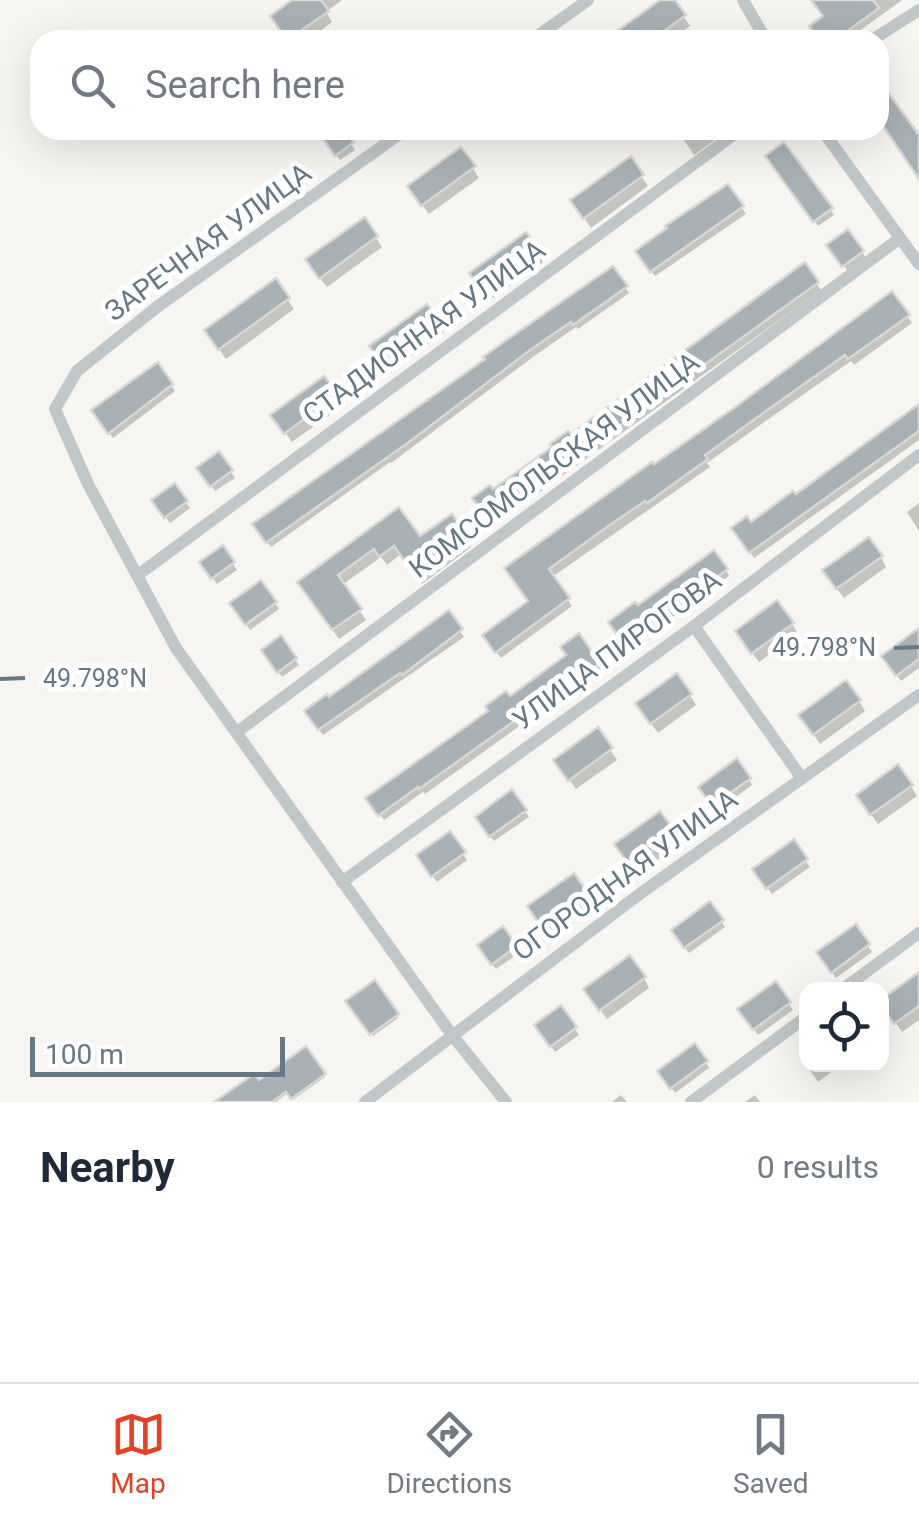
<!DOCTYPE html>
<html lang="en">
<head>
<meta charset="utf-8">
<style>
  body { margin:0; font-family:Roboto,sans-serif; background:#f6f6f7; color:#1f2937 }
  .controls { position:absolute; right:30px; bottom:30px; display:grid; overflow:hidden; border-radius:20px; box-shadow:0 10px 40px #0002 }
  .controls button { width:90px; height:90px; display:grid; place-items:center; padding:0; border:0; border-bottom:2px solid #e0e1e3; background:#fff; color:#1f2937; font:50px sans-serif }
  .scale { position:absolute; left:30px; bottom:25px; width:255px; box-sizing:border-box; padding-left:10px; border:5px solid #657883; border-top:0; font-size:28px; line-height:35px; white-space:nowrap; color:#657883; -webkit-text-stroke:8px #fff; paint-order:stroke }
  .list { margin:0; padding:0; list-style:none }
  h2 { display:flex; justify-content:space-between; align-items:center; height:130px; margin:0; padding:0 40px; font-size:42px }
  h2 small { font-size:32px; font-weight:400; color:#747a83 }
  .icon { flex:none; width:55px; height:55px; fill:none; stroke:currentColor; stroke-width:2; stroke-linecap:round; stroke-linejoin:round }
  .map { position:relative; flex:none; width:919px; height:1102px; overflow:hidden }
  .search { position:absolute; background:#fff; box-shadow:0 10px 40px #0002; left:30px; right:30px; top:30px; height:110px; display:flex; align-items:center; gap:25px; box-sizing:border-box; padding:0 35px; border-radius:30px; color:#747a83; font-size:38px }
  .sheet { height:280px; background:#fff }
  nav { display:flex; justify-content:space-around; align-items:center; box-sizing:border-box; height:140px; border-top:2px solid #e0e1e3; background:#fff; font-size:28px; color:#747a83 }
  nav a { display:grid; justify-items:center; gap:5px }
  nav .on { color:#e34125 }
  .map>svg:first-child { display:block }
  .shadow { fill:#0003 }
  .building { fill:#a8b1b5; stroke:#d7d7d5; stroke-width:2.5 }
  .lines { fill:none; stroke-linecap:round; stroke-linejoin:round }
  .street { stroke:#c1c6c8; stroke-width:12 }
  .ticks { fill:none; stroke:#657883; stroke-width:4 }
  .labels { text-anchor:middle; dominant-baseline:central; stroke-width:10; stroke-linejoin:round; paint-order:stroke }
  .street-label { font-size:28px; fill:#657883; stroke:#fff }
  .ticks-label { font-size:25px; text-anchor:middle; fill:#657883; stroke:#fff; stroke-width:10; stroke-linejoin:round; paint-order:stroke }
</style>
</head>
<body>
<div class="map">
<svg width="919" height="1102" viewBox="0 0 919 1102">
  <rect width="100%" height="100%" fill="#f6f5f2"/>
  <g class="shadow">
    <path d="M296,0H342L326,12L332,22L308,40H288L279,27Z"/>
    <path d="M665,0H672L690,26L671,40H614Z"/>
    <path d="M813,0H902L847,40H821L825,17Z"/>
    <path d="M318,130H342L355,150L340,160Z"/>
    <path d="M677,130H729L694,155Z"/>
    <path d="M461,150L479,178L429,214L416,197Z"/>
    <path d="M630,160L648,186L591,228L579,211Z"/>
    <path d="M772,163L830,209L834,215L818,226Z"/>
    <path d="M727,187L746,214L655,276L642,258Z"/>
    <path d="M364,220L382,247L327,287L314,270Z"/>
    <path d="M833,251L862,252L866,258L848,271Z"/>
    <path d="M538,252L543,262L490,300L478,284Z"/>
    <path d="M804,266L821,290L494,525L479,505L492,493Z"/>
    <path d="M275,282L294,309L226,359L213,341Z"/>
    <path d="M625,287L629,293L578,329L576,327L533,357L391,463L390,462L271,547L259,531L435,398Z"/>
    <path d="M892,294L912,323L854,365L851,361L770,418L707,463L710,467L552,577L572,606L501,658L489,642L531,602L511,575L653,467Z"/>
    <path d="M427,307L444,333L389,372L378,356Z"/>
    <path d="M324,379L342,406L292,442L280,425Z"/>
    <path d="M171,385L175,391L113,438L98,416Z"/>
    <path d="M919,415V440L754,558L738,535Z"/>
    <path d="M219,454L235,478L215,491L203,474Z"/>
    <path d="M175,486L190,508L170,523L158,507Z"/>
    <path d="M919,503V531L907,512Z"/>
    <path d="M398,510L420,540L466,537L471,547L422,584L401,554L387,565L381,557L342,585L366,620L339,639L306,592Z"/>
    <path d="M222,548L237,570L217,584L206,569Z"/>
    <path d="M881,557L886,567L844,598L831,581Z"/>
    <path d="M726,570L729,576L629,649L615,629L637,609Z"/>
    <path d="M275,603L279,609L250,630L236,610Z"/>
    <path d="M792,624L798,634L759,662L744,642Z"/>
    <path d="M460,631L464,637L323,735L311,718L328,701Z"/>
    <path d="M919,632V668L901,681L888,663Z"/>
    <path d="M578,637L602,670L587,681L585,679L425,794L423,792L384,820L372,804L568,656Z"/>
    <path d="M280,639L299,665L282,677L267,657Z"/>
    <path d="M690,695L696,705L658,733L644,714Z"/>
    <path d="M859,701L865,711L820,744L807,725Z"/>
    <path d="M598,731L617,760L576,789L562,770Z"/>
    <path d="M749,779L752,785L717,811L704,794Z"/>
    <path d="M911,786L917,796L878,824L865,806Z"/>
    <path d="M525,811L529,817L494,841L481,824Z"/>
    <path d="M673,834L679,844L638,874L623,854Z"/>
    <path d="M793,843L810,867L772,894L759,876Z"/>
    <path d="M463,854L467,860L437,882L423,862Z"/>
    <path d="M587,895L592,905L550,936L536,917Z"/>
    <path d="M721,921L725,927L689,953L677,937Z"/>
    <path d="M855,927L872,952L836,978L823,959Z"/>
    <path d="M515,947L519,953L496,969L483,952Z"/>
    <path d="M919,975V1020L902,1032L882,1003Z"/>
    <path d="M644,978L649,988L607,1019L592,999Z"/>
    <path d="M374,983L398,1018L373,1036L349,1001Z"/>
    <path d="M776,985L793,1010L758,1035L744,1016Z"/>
    <path d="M561,1009L579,1035L555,1052L541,1032Z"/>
    <path d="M306,1050L325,1077L294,1099L289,1092L276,1102H219L258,1084Z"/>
    <path d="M806,1055V1064H842L818,1082L802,1059Z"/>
    <path d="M706,1062L709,1068L675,1093L664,1077Z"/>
    <path d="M621,1095L627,1102H612Z"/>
    <path d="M755,1095L760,1102H745Z"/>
  </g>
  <g class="building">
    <path d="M292,0H321L329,11L287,40L270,16Z"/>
    <path d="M660,0H675L686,15L652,40H605Z"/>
    <path d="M811,0H873L879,8L835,40H819L809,26L823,16Z"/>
    <path d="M879,80L919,135V179L879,120Z"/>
    <path d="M317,130H345L354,142L335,156Z"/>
    <path d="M784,142L833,208L813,222L765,156Z"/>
    <path d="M461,147L476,166L421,206L407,186Z"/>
    <path d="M631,156L644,175L583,219L570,200Z"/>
    <path d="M728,184L744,206L650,272L635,251L667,228L665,226Z"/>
    <path d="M365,217L378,236L319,279L305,259Z"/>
    <path d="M848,229L864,251L842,267L826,245Z"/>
    <path d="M526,232L540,250L483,292L469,273Z"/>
    <path d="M805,262L819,282L489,520L472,498L490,485L493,489L552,447L550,444L568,431L571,434Z"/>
    <path d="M613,266L628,286L573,325L571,322L530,350L409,442L266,543L252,524L433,396L485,359L483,357L505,341Z"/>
    <path d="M276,278L290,298L218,350L204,330Z"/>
    <path d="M892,291L910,315L848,359L845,355L766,411L705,455L708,459L647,503L645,501L604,529L549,569L570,598L495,653L482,635L528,601L504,568L652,462L654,464L734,408Z"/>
    <path d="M427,304L440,321L382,363L369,346Z"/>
    <path d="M158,362L173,384L108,434L91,410Z"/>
    <path d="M324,376L338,394L284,434L270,415Z"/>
    <path d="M919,404V431L749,553L731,528L747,516L751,522L793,491L796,494Z"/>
    <path d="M219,451L233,470L210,487L196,468Z"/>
    <path d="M175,483L188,501L164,518L151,500Z"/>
    <path d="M399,507L420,536L452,514L468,536L415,576L394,546L379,557L374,549L338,575L362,609L332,630L297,582Z"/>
    <path d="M869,537L883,556L836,589L822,570Z"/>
    <path d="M223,545L235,562L211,579L199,562Z"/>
    <path d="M714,550L728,569L624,644L608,622L635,602L638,605Z"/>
    <path d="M261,580L277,602L245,625L229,603Z"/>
    <path d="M777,600L794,623L751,654L735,631Z"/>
    <path d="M449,610L463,629L402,675L400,673L318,730L304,711L327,694L329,697Z"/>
    <path d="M919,628V659L896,676L881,656Z"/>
    <path d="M579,633L600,663L582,677L580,674L419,789L418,787L378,816L365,798L488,711L485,706L506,691L510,696L566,655L560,647Z"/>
    <path d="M281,635L297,658L277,673L261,650Z"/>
    <path d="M677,673L692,694L650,724L635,703Z"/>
    <path d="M846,680L861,700L813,735L798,715Z"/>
    <path d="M598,727L613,748L568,781L553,760Z"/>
    <path d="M737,758L751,778L712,806L698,787Z"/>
    <path d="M898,764L913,785L870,815L856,795Z"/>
    <path d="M512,789L527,810L489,837L475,817Z"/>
    <path d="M660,811L676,833L630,866L614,844Z"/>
    <path d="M450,831L466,852L431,877L416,855Z"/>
    <path d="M794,839L808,859L766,889L752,869Z"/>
    <path d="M574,873L589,894L542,928L527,906Z"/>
    <path d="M710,901L724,920L684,948L671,930Z"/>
    <path d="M856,924L870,944L831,973L816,952Z"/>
    <path d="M503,926L517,946L491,965L477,945Z"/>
    <path d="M630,955L646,977L599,1011L583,989Z"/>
    <path d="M919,972V1006L894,1024L882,1007V999Z"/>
    <path d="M375,980L399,1014L370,1035L345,1001Z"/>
    <path d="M776,981L791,1002L753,1030L737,1009Z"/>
    <path d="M561,1005L577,1027L550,1047L534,1025Z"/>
    <path d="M695,1043L708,1061L670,1089L657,1071Z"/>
    <path d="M306,1046L326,1074L291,1099L286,1092L272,1102H214L254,1074L259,1080Z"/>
  </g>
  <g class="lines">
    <g class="street">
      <path d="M743,0L766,40"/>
      <path d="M532,40L588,0"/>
      <path d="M872,40L919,10"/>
      <path d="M405,130L157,307L77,371L55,409L88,484L176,648L452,1035L506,1102"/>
      <path d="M822,130L919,264"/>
      <path d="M138,575L740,130"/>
      <path d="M694,626L801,777"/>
      <path d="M237,732L900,238"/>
      <path d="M342,882L694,626L919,455"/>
      <path d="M843,989L919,933"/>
      <path d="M365,1102L641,893L919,695"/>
      <path d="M691,1102L806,1017"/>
    </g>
  </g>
  <path class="ticks" d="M894,648L919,647M0,679L25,678"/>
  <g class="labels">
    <g class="street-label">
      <text transform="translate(208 242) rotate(-36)">ЗАРЕЧНАЯ УЛИЦА</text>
      <text transform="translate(424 332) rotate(-36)">СТАДИОННАЯ УЛИЦА</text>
      <text transform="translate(554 465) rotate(-37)">КОМСОМОЛЬСКАЯ УЛИЦА</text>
      <text transform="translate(617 650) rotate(-36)">УЛИЦА ПИРОГОВА</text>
      <text transform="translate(625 875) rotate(-36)">ОГОРОДНАЯ УЛИЦА</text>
    </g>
  </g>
  <g class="ticks-label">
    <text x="824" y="656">49.798°N</text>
    <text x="95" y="687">49.798°N</text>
  </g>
</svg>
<div class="controls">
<button><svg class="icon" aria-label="locate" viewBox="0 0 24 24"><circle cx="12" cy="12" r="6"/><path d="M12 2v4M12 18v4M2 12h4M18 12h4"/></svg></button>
</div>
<div class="scale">100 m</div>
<div class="search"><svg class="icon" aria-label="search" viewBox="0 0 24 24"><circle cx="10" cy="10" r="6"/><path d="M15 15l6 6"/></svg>Search here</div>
</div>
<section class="sheet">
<h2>Nearby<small>0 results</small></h2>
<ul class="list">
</ul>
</section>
<nav>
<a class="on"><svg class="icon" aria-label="map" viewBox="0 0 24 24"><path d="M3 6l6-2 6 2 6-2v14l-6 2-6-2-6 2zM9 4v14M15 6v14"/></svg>Map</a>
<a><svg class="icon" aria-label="directions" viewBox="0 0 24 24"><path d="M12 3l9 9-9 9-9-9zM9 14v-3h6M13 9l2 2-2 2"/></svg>Directions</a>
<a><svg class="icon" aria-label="saved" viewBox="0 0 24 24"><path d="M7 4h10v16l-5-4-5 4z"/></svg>Saved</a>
</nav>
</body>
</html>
